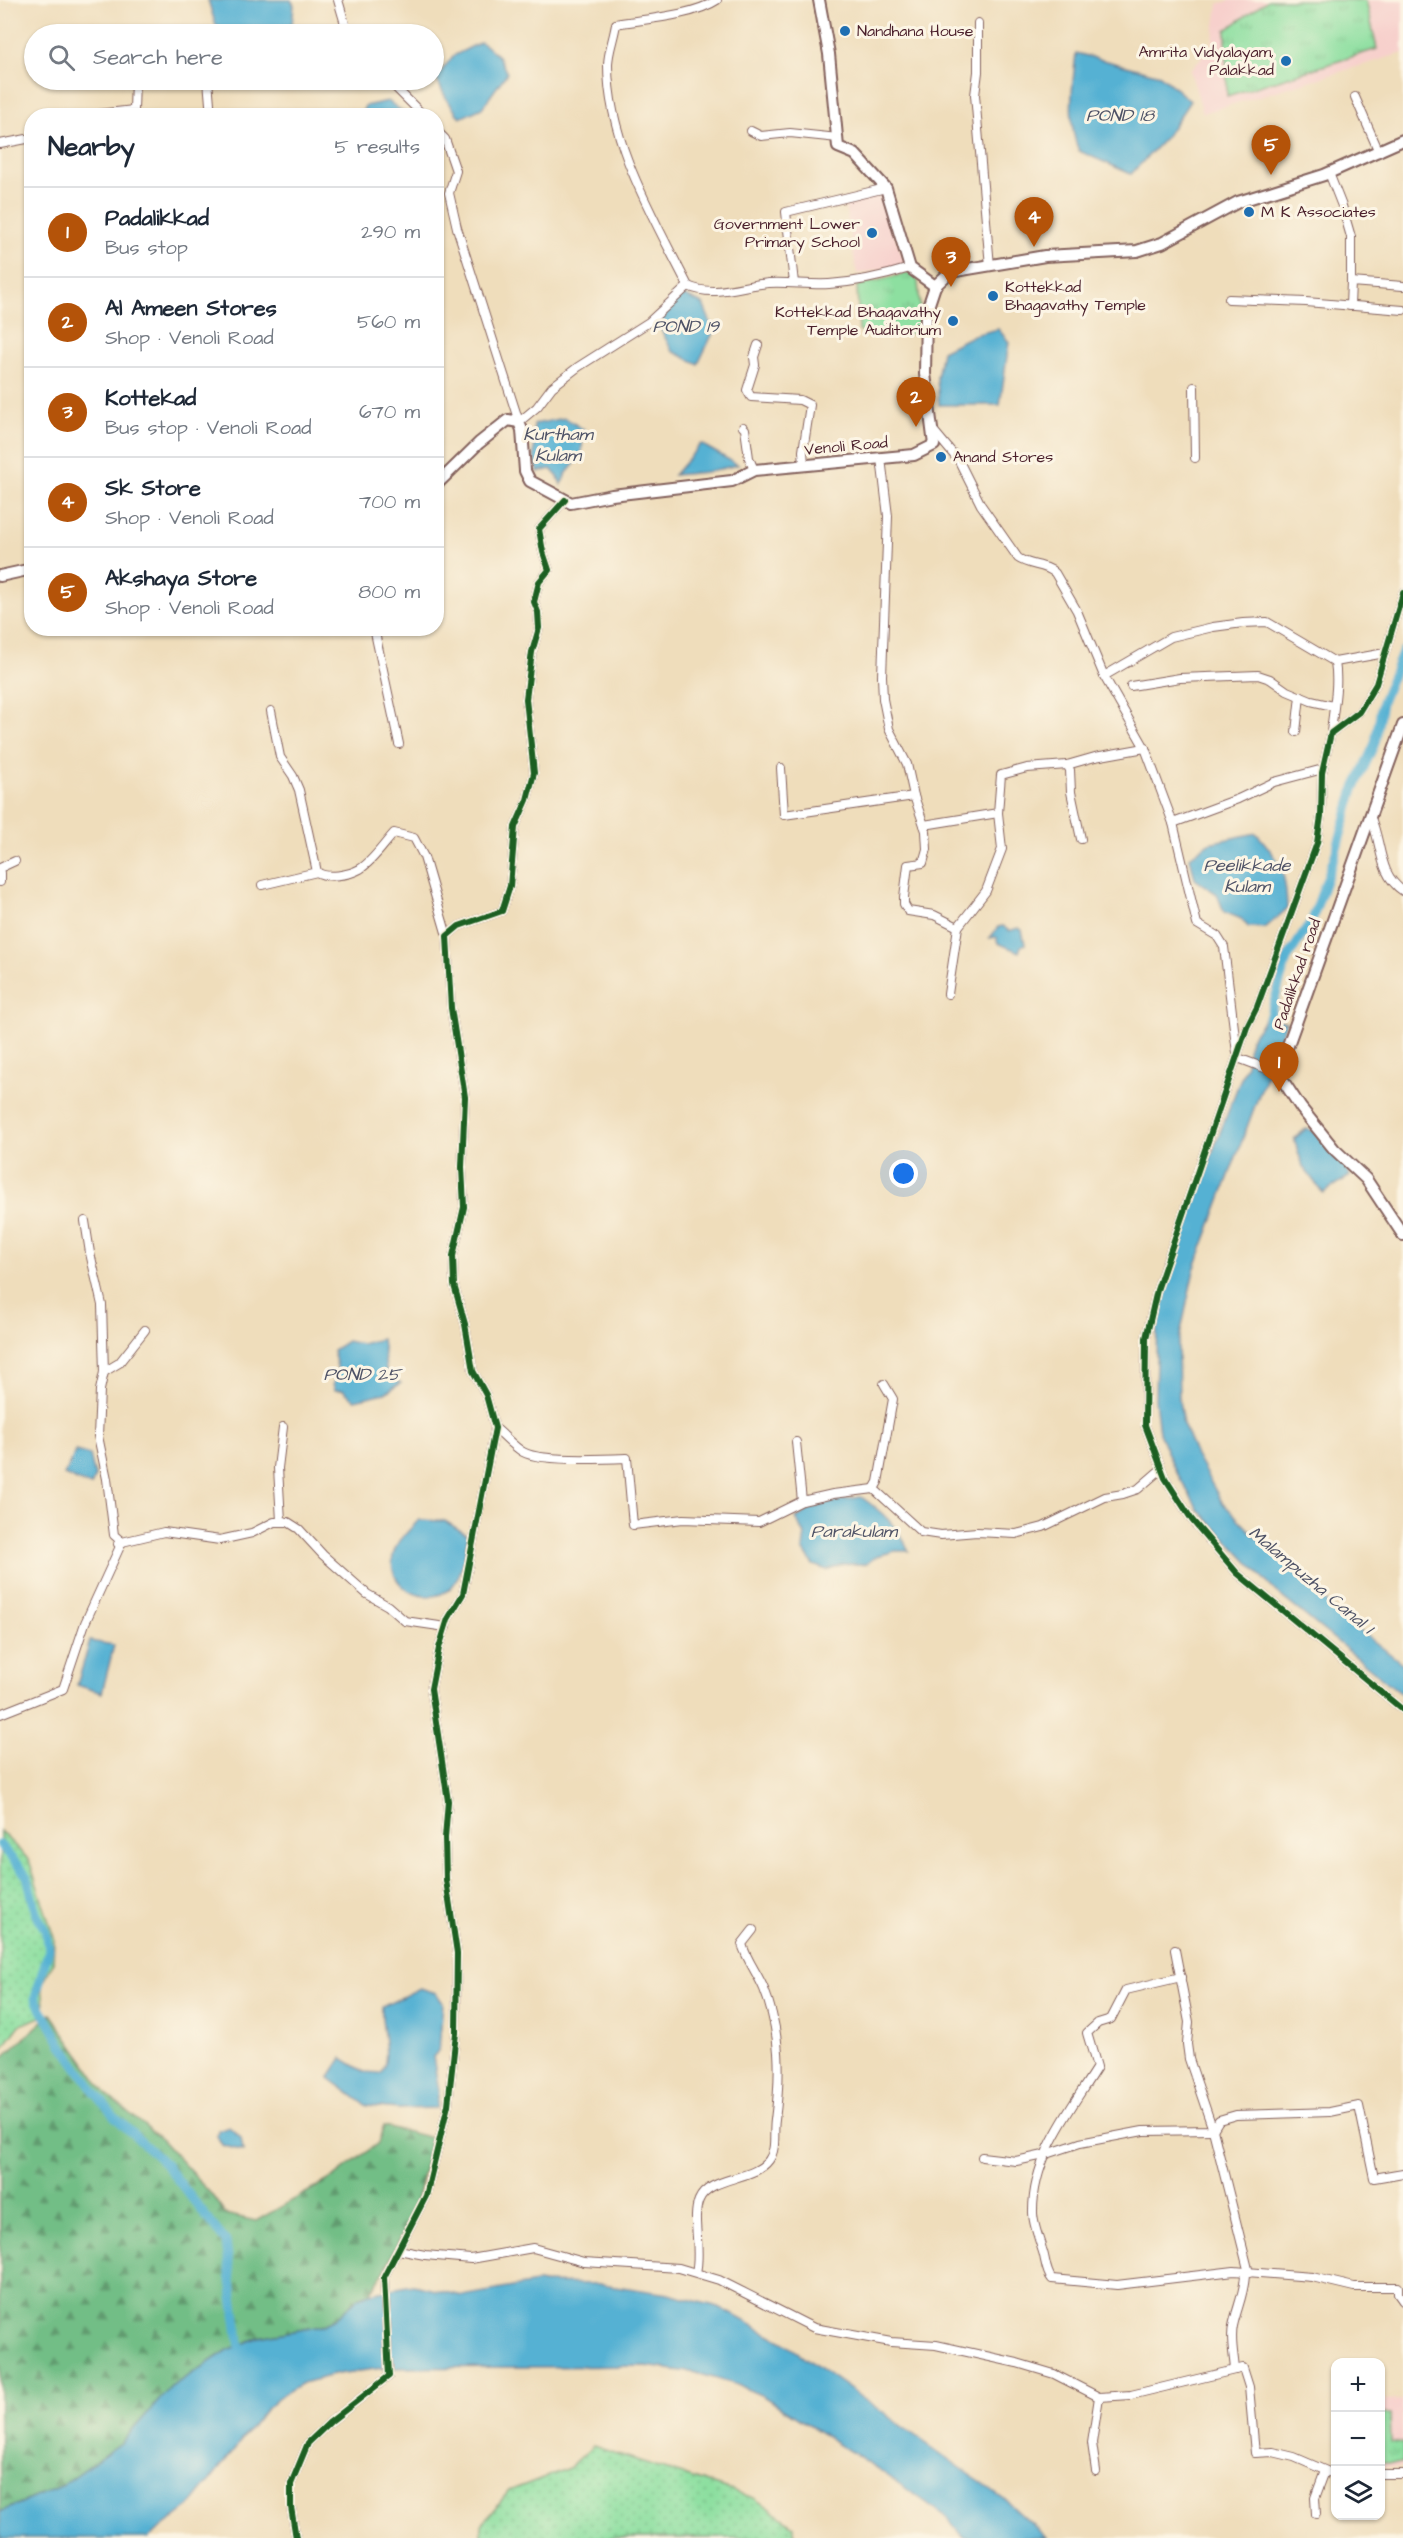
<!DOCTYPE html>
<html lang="en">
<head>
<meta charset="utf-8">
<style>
  body { margin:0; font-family:"Architects Daughter",sans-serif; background:#f6f6f7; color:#1f2937 }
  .controls { position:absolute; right:18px; bottom:18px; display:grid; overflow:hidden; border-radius:12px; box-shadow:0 2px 4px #0004 }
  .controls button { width:54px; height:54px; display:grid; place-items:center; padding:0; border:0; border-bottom:2px solid #e0e1e3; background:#fff; color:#1f2937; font:30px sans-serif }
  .you { position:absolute; left:904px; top:1174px; width:21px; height:21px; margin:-15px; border:4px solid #fff; border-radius:50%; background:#1a73e8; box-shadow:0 0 0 9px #1a73e833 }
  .badge { display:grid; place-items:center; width:39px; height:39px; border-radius:50%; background:#b45309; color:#fff; font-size:20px; font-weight:700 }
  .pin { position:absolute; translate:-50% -50px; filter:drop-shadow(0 2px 3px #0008) }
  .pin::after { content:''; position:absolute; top:32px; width:21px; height:18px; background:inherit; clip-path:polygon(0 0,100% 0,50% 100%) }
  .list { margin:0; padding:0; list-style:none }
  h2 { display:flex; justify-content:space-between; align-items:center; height:78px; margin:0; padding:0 24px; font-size:26px }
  h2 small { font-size:20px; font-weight:400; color:#747a83 }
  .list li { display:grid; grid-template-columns:39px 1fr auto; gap:18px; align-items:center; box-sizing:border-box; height:90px; padding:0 24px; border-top:2px solid #e0e1e3 }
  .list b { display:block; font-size:22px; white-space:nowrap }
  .list p { margin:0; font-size:20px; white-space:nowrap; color:#747a83 }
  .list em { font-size:20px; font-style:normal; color:#747a83 }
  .icon { flex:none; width:33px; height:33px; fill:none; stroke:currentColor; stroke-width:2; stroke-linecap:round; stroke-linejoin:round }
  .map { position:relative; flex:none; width:1403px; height:2538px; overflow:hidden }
  .search { position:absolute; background:#fff; box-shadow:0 2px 4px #0004; left:24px; top:24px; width:420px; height:66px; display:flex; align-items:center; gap:15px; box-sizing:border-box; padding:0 21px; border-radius:33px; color:#747a83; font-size:22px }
  .panel { position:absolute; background:#fff; box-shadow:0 2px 4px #0004; left:24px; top:108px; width:420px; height:528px; border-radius:24px }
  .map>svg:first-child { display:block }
  .built { fill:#f7d0cc }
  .grass { fill:url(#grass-dots); stroke:#6c7f66; stroke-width:1.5 }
  .forest { fill:url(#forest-firs); stroke:#5e6e58; stroke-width:1.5 }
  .park { fill:url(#park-tufts); stroke:#6c7f66; stroke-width:1.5 }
  .water { fill:#55b1d3; stroke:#50687f; stroke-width:1.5 }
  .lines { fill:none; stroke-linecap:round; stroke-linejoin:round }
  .canal { stroke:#55b1d3; stroke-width:9 }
  .street-casing { stroke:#84625d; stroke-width:10 }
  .secondary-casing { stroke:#84625d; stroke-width:14 }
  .street { stroke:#fff; stroke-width:8 }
  .secondary { stroke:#fff; stroke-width:10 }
  .cycleway-casing { stroke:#fcf5e5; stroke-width:10 }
  .cycleway { stroke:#1b5e20; stroke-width:6 }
  .poi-dot { fill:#1f6fb2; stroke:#fcf5e5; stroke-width:2 }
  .labels { text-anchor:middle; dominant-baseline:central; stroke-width:6; stroke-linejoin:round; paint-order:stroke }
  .poi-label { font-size:16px; fill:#4a1f2b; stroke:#fcf5e5; text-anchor:start }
  .street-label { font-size:16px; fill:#4a1f2b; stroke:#fcf5e5 }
  .water-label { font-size:18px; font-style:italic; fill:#4e5266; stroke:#fcf5e5 }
</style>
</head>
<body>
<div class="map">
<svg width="1403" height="2538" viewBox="0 0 1403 2538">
  <defs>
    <pattern id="grass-dots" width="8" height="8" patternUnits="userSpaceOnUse" patternTransform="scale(1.5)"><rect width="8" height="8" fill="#8ddfa0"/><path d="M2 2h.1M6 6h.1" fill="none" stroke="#7bbf8a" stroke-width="1.8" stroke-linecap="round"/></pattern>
    <pattern id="forest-firs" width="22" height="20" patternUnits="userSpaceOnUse" patternTransform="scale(1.5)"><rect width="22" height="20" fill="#72be86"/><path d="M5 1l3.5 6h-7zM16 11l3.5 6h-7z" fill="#609a6e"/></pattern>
    <pattern id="park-tufts" width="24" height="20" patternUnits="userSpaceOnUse" patternTransform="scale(1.5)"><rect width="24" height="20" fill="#8ddfa0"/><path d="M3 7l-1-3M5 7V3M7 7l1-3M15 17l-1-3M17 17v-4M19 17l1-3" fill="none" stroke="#7bbf8a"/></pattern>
  </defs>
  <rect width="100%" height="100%" fill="#fcf5e5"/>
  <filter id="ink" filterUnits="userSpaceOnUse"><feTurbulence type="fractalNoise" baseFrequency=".0167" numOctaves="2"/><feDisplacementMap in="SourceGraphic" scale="12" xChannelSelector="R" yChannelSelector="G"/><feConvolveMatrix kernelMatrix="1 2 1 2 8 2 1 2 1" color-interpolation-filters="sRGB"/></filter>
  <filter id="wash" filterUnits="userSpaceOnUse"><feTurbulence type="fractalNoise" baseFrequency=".008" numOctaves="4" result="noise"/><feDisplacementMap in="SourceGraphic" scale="24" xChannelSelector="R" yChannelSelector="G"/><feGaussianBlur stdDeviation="1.35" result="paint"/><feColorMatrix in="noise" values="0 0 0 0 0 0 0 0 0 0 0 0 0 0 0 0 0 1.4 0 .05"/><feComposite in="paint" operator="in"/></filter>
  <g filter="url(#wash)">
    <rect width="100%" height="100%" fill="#efddbb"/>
    <g class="built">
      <path d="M1231,0H1403V53L1203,113L1190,70L1212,46L1218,4Z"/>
      <path d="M879,193L906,265L857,274L844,200Z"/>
      <path d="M1403,2400V2466L1381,2467L1380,2401Z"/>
    </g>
    <g class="grass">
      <path d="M0,1831L29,1860L54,1938L53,1963L42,1985L45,2015L20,2025L0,2052Z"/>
      <path d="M593,2446L754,2498L794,2526V2538H481V2525L509,2491L569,2468Z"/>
    </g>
    <path class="forest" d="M51,2014L107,2095L162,2140L211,2194L225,2214L256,2221L334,2177L378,2143L384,2126L432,2138L417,2198L409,2221L384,2272L370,2293L359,2297L336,2319L322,2326L259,2337L228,2350L171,2387L121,2443L61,2486L0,2512V2060Z"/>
    <g class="park">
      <path d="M1268,0H1366L1377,49L1227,96L1226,30Z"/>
      <path d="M911,272L918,281L922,334L859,331L857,286Z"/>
      <path d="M1380,2414H1390L1391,2443H1403V2462H1381Z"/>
    </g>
    <g class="water">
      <path d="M208,0H291L294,5L292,24L281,34H238L216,26Z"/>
      <path d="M481,42L498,56L507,73L482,108L460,118L446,98L436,78L453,56Z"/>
      <path d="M1076,53L1160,75L1190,101L1166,137L1131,174L1079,151C1066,122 1073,84 1076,53Z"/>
      <path d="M388,101L407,115H361L365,106Z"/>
      <path d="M683,295L703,304L714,331L698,364L672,351L656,320Z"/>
      <path d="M998,329L1009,342L1000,405H939L937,378L942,351L974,335Z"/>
      <path d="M565,418L584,430L581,456L566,474L561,485L558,477L551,469L538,472L534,457V424Z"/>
      <path d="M701,444L738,465L706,472L674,475Z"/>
      <path d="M1256,833C1281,861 1286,871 1287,909L1265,928L1248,927L1242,919L1224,912L1217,894L1195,879L1190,857L1209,843Z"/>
      <path d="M1003,926L1009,931L1018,928L1022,930L1025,944L1021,946L1019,952L998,943L996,937L990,938L998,927Z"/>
      <path d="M1267,1016L1286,1022L1194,1270L1178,1345L1179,1401L1183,1424L1196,1456L1222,1502L1253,1534L1343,1617L1403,1664V1695L1276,1592L1198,1509L1174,1468L1159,1433L1155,1399L1157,1322L1169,1265L1246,1065L1250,1039Z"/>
      <path d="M1307,1128C1326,1139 1339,1157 1350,1176L1323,1193L1303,1167L1294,1139Z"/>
      <path d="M382,1339L387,1376L401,1383L385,1393L355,1400L343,1390H335L333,1384L338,1371L333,1350L347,1341L361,1344Z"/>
      <path d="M76,1451L90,1455L95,1476L91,1486L64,1475Z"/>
      <path d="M861,1497C883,1512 898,1527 909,1551H895L877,1556L866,1564H843L827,1570L813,1565L803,1549L805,1534L796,1519C814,1503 838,1501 861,1497Z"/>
      <path d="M419,1520L445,1521L468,1535C465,1552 464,1569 454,1584C435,1611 379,1590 395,1549C400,1538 411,1528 419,1520Z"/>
      <path d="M90,1641L114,1645L102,1693L77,1685Z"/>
      <path d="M420,1988L436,1993L443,2003L439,2050L433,2057L439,2091L436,2108L399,2109L367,2106L329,2078L342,2058L364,2072L381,2073C392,2055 380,2028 382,2007Z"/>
      <path d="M229,2127L241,2138L243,2151L222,2145L217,2136L218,2131Z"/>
      <path d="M535,2283L602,2284L668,2294L719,2307L783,2342L1003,2498L1047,2538H963L947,2517L878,2469L763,2396L735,2384L697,2373L645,2366L382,2368L338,2374L302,2383L283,2394L264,2411L190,2506L148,2538H0V2512L61,2486L121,2443L171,2387L228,2350L259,2337L322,2326L336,2319L359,2297L370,2293L413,2285L463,2296Z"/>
    </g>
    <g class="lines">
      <g class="canal">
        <path d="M1266,1028L1287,959L1312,920L1335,855L1353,792L1375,743L1382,702L1403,651"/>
        <path d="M0,1845L27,1876L36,1913L45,1930L49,1949L35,1998L62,2045L97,2095L115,2117L166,2165L226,2242L241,2357"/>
      </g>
    </g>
  </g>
  <g filter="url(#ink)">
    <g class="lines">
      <defs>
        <g id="street">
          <path d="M338,0L348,34"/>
          <path d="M717,0C693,16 645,19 616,24C614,38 608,52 608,65C608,143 654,218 688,286C714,298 742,285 769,283C789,282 809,285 829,284C857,282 884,276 910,268"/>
          <path d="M978,23V72L975,95L990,266"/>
          <path d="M208,80L211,116"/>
          <path d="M388,80L424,116"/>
          <path d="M1355,97L1379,152"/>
          <path d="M80,116L134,110L135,80"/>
          <path d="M436,130L445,139L456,171L449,193L457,228L519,422L537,407L552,387L578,367L649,322L688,286"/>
          <path d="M751,131L761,136L790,133L838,138"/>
          <path d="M0,144L32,138"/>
          <path d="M1329,173L1342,206L1351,237V282"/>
          <path d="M794,283L786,212L886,188"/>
          <path d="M1229,299L1306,302L1403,310"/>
          <path d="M1350,306L1351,282L1403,286"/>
          <path d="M758,345L754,357L755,365L747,390L751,397L800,400L810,405L803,451L804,464"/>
          <path d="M1194,387L1195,458"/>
          <path d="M743,427L745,429L749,458L754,470"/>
          <path d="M933,430L959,461L981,505L1018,558C1029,566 1046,564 1055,573L1077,611L1104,676L1145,748L1173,823L1197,924L1217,936L1224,947L1237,1053"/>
          <path d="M881,458L888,516L882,676L883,699L889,729L907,764L914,796L926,831L927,849L923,863L908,865L904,897V904L908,911L934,915L958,927"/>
          <path d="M1403,593L1376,684L1359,712L1331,733L1322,773L1321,816L1317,843L1257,1007L1247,1027L1157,1290L1146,1338L1145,1425L1165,1478L1192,1520L1237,1573L1403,1710"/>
          <path d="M374,628L399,744"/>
          <path d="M1335,662L1385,653"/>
          <path d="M1104,676L1171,637L1213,627L1243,623L1267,622L1335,662C1339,686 1333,709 1331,733"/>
          <path d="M1131,686L1180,678L1258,675L1270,679L1287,691L1311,701L1333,706"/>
          <path d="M271,711L280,757L293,776L299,790L317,872C327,879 349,875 360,869C373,861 384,844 394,833L414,838L424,857L447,936"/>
          <path d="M1296,732L1300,696"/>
          <path d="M1067,765L1070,770L1071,792L1081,839"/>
          <path d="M781,768L784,815L914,796"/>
          <path d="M1370,816C1383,844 1377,873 1403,891"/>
          <path d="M1173,823L1238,799L1274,782L1323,769"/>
          <path d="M924,825L998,813"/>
          <path d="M0,868L15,861"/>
          <path d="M0,873V882"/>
          <path d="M262,885L317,872"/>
          <path d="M948,994L958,927L986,891L1002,849L998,813L1001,775L1027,768L1067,765L1095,757L1145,748"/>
          <path d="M1238,1058L1278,1073"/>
          <path d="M85,1221L90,1253L102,1305L104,1372L100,1390L98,1436L107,1479L114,1535L122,1542L164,1532L220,1540L252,1533L274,1522H288L299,1529L323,1555L367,1594L388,1606L405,1621L446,1627"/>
          <path d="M104,1372L119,1363L145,1330"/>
          <path d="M283,1427L278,1468L281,1521H284"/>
          <path d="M495,1428C504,1435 513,1446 523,1452C540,1462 605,1459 627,1458L633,1525L683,1519L759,1522L802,1501L833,1494L874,1489"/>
          <path d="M796,1442L802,1501"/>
          <path d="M874,1489L921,1532L941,1535L977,1532L1016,1534L1043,1527L1105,1497L1123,1494L1138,1489L1160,1470"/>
          <path d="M874,1489L878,1482L893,1399L884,1384"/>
          <path d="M0,1714L63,1689L85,1623L122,1542L118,1544"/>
          <path d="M1175,1950L1189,2022L1187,2044L1189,2059L1213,2130L1249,2273H1245C1245,2292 1237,2307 1233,2326C1230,2340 1234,2355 1235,2370"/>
          <path d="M1181,1977L1126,1990L1111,2019L1098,2023L1087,2033L1097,2067C1069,2112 1032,2158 1033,2213C1033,2224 1039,2238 1042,2249C1046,2259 1045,2271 1052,2279L1117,2285L1234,2271L1312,2277L1354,2287H1398V2294L1403,2301"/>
          <path d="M982,2157L1016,2161L1044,2155L1080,2143L1143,2131L1213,2130L1219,2120L1236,2115L1330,2112L1359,2106L1374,2178L1403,2173"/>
          <path d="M398,2250L425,2255L471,2259L533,2248L584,2262L679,2268L719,2280L814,2328L891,2342L936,2345L1017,2363L1054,2374L1099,2397L1131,2395L1243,2368L1249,2387L1255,2453L1273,2452L1294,2457L1336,2475"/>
          <path d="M696,2272C702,2248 691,2219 699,2200C709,2176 754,2181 769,2160C777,2149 773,2133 775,2120C781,2075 781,2032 764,1989C758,1974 746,1959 742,1944L753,1930"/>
          <path d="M1096,2471L1092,2443L1099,2397"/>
          <path d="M1380,2474H1403"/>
          <path d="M1316,2514L1315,2498L1325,2471"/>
          <path d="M296,2538L291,2507V2484L308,2443L330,2422L389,2376L384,2277L426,2196L448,2105L456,2033L457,1953L446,1880L445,1838L448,1801L431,1689L439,1648L448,1619L463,1594L495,1428L486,1395L473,1371L465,1324L454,1285L453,1256L464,1207L462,1167L465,1097L451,1008L447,936L459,926L502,911L510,886L515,827L527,800L534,773L526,699L532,652L539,628L538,612L534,602L539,582L549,570L543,552L539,529L565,500"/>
        </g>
        <g id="secondary">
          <path d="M819,0L829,54L838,147L855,154L886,188L910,268L935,286"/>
          <path d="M436,485L479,443L508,420L519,422L522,430L525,471L530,481L571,503L612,495L732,481L754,470L914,455L934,445L925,374L926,313L935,286L950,272L1045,256L1137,251L1162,243L1238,202L1324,175L1403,140"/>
          <path d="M0,576L32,569"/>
          <path d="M1403,725L1278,1073L1301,1108L1334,1149L1366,1179L1403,1235"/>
        </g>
      </defs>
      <use href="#street" class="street-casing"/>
      <use href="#secondary" class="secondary-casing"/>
      <use href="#street" class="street"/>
      <use href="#secondary" class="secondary"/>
      <defs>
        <g id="cycleway">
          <path d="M1403,593L1376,684L1359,712L1331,733L1322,773L1321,816L1317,843L1257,1007L1247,1027L1157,1290L1146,1338L1145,1425L1165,1478L1192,1520L1237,1573L1403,1710"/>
          <path d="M296,2538L291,2507V2484L308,2443L330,2422L389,2376L384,2277L426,2196L448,2105L456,2033L457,1953L446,1880L445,1838L448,1801L431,1689L439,1648L448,1619L463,1594L495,1428L486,1395L473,1371L465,1324L454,1285L453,1256L464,1207L462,1167L465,1097L451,1008L447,936L459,926L502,911L510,886L515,827L527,800L534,773L526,699L532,652L539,628L538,612L534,602L539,582L549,570L543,552L539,529L565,500"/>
        </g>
      </defs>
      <use href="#cycleway" class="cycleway-casing"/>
      <use href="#cycleway" class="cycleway"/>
    </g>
  </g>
  <g class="poi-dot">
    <circle cx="845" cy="31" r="6"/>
    <circle cx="1286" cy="61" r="6"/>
    <circle cx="1249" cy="212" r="6"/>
    <circle cx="872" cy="233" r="6"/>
    <circle cx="993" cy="296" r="6"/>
    <circle cx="953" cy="321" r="6"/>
    <circle cx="941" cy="457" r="6"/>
  </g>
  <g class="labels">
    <g class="poi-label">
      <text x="857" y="31">Nandhana House</text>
      <text x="1274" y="52" text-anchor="end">Amrita Vidyalayam,<tspan x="1274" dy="18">Palakkad</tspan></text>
      <text x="1261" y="212">M K Associates</text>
      <text x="860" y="224" text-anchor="end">Government Lower<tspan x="860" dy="18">Primary School</tspan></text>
      <text x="1005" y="287">Kottekkad<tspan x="1005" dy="18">Bhagavathy Temple</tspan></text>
      <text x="941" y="312" text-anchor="end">Kottekkad Bhagavathy<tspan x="941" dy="18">Temple Auditorium</tspan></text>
      <text x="953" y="457">Anand Stores</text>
    </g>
    <g class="street-label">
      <text transform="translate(846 446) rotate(-5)">Venoli Road</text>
      <text transform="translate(1297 974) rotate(-71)">Padalikkad road</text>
    </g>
    <g class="water-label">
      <text x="1120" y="115">POND 18</text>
      <text x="686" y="326">POND 19</text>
      <text x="558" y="434">Kurtham<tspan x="558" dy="21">Kulam</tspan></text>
      <text x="1247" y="865">Peelikkade<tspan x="1247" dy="21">Kulam</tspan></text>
      <text x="362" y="1374">POND 25</text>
      <text x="854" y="1531">Parakulam</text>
      <text transform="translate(1311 1580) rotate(40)">Malampuzha Canal 1</text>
    </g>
  </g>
</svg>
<div class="controls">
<button>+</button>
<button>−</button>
<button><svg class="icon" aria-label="layers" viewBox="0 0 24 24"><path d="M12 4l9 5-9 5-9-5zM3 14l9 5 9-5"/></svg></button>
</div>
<div class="you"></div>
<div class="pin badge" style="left:1279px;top:1092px">1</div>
<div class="pin badge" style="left:916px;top:427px">2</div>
<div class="pin badge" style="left:951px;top:287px">3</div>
<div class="pin badge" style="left:1034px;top:247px">4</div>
<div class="pin badge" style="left:1271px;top:175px">5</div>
<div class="search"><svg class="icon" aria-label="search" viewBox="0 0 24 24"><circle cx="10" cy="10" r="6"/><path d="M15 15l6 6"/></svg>Search here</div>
<section class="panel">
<h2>Nearby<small>5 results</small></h2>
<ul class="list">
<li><span class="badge">1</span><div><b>Padalikkad</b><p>Bus stop</p></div><em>290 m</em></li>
<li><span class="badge">2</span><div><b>Al Ameen Stores</b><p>Shop · Venoli Road</p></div><em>560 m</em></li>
<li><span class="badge">3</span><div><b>Kottekad</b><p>Bus stop · Venoli Road</p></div><em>670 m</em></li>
<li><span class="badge">4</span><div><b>Sk Store</b><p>Shop · Venoli Road</p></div><em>700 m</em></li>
<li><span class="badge">5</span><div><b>Akshaya Store</b><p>Shop · Venoli Road</p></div><em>800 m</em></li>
</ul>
</section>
</div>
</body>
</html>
